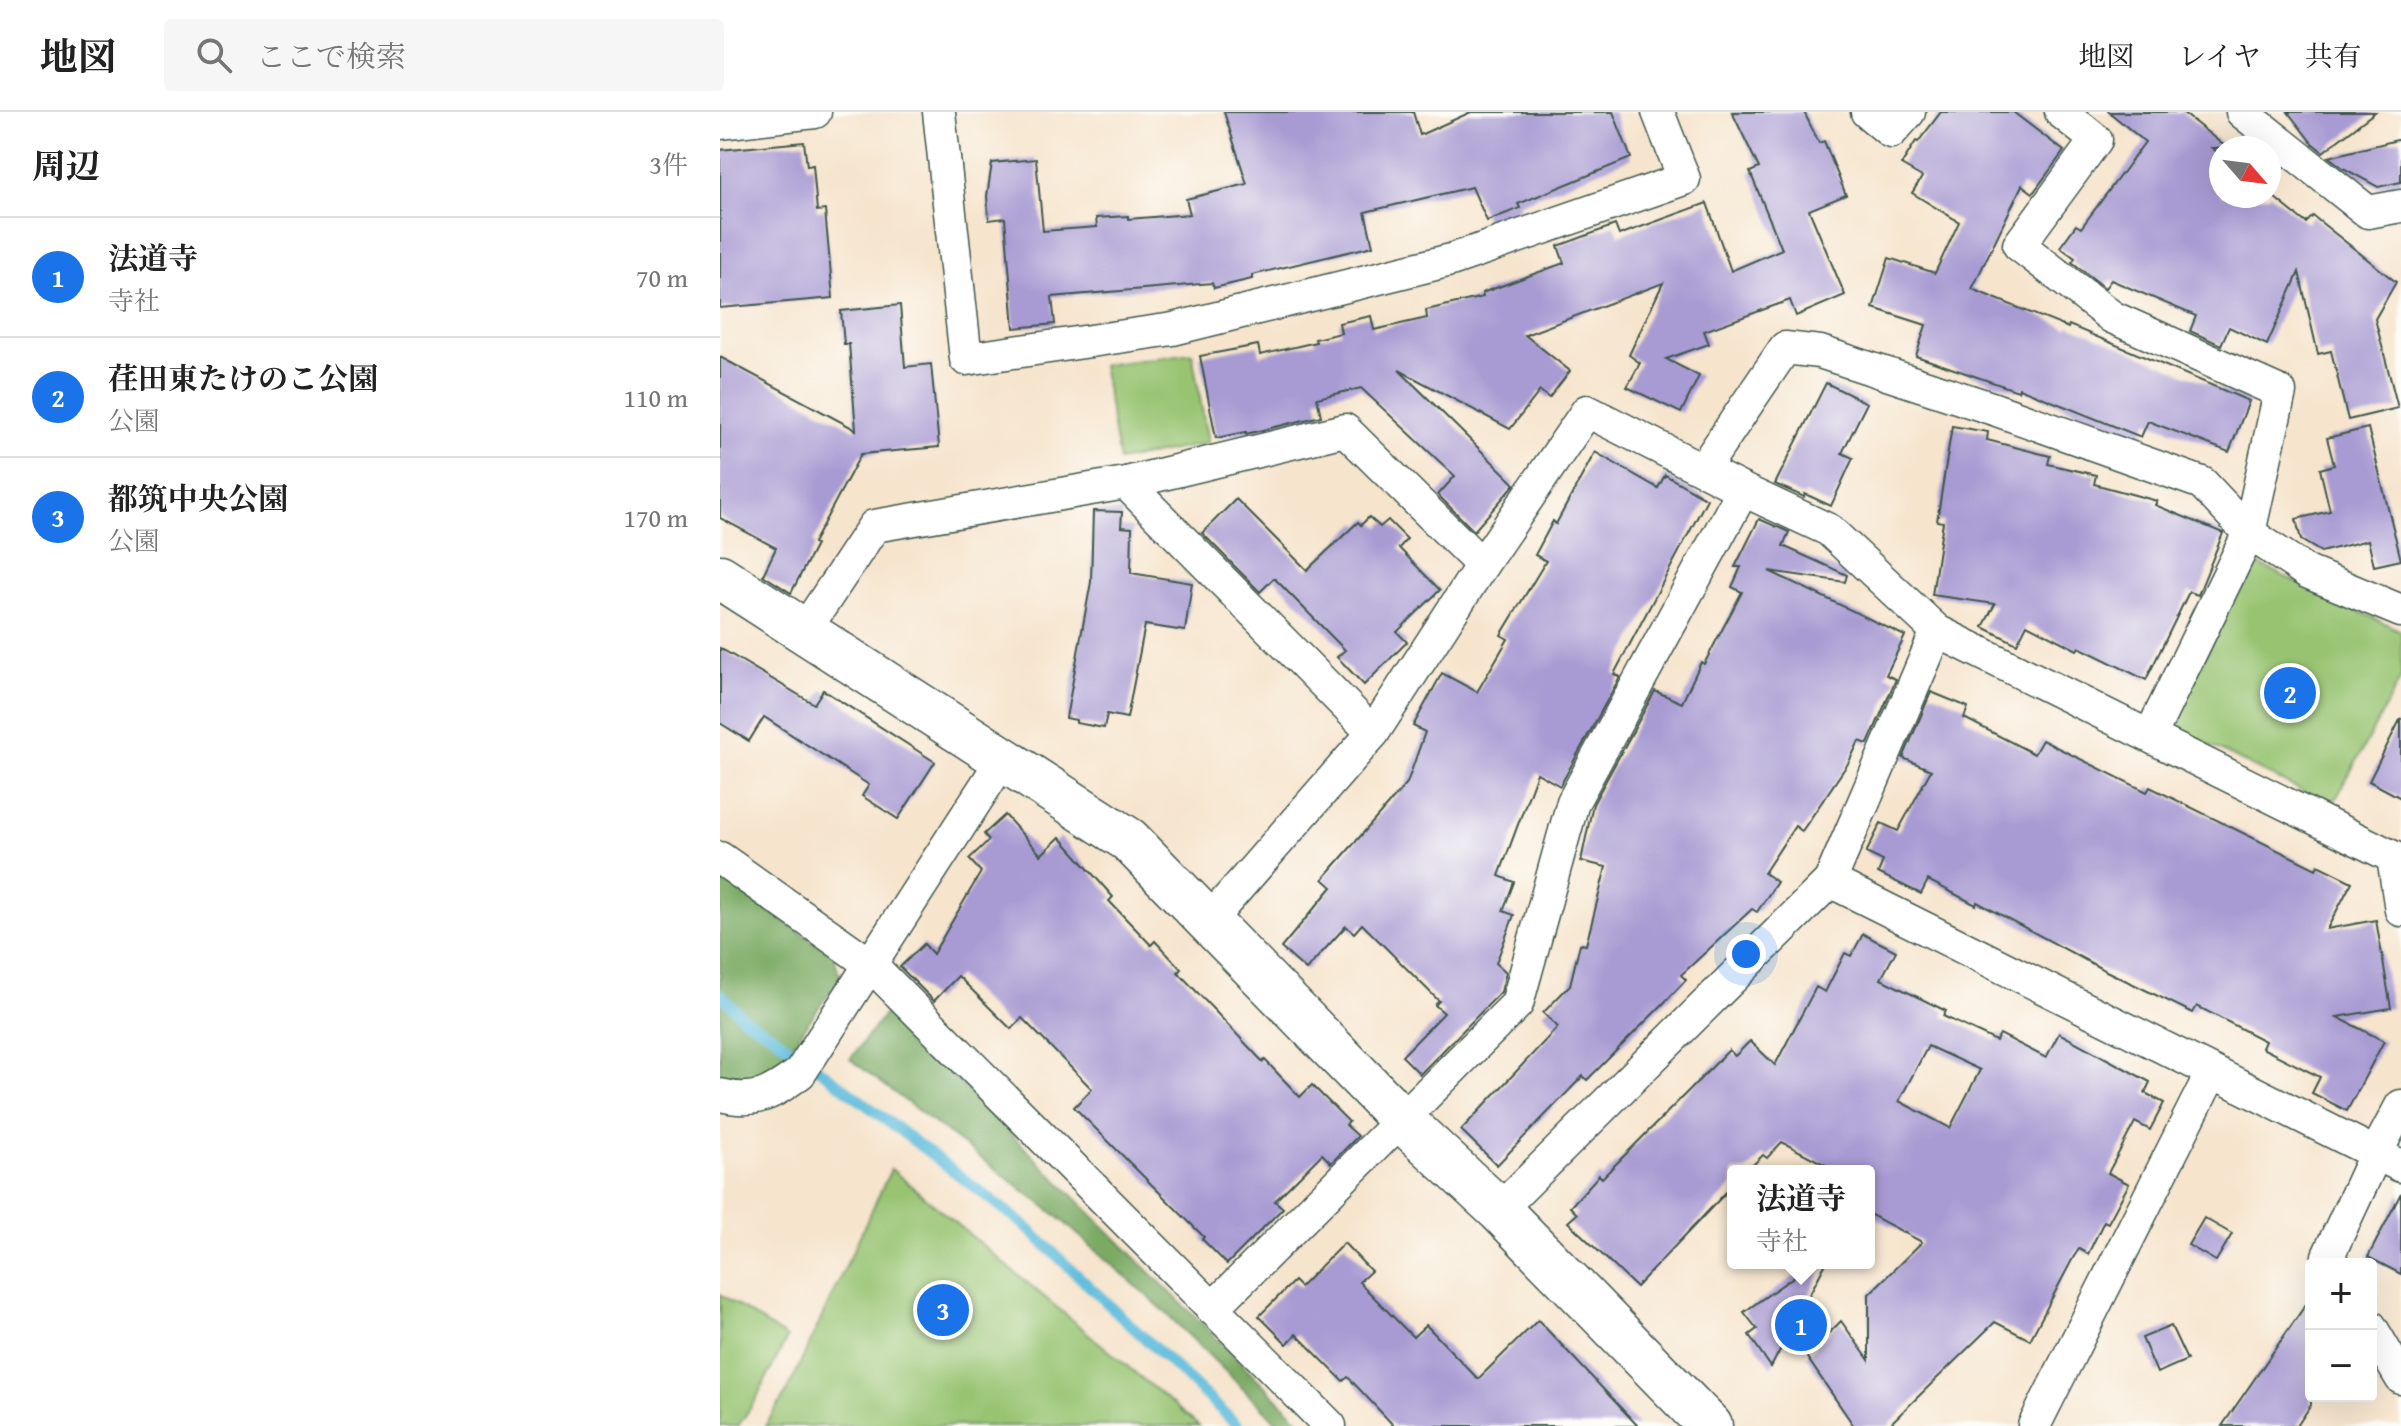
<!DOCTYPE html>
<html lang="ja">
<head>
<meta charset="utf-8">
<style>
  body { margin:0; font-family:"Gentium Book Plus","Noto Serif JP",serif; background:#f6f6f6; color:#222 }
  .controls { position:absolute; right:24px; bottom:24px; display:grid; overflow:hidden; border-radius:8px; box-shadow:0 8px 32px #0002 }
  .controls button { width:72px; height:72px; display:grid; place-items:center; padding:0; border:0; border-bottom:2px solid #e0e0e0; background:#fff; color:#222; font:40px sans-serif }
  .compass { position:absolute; left:1489px; top:24px; width:72px; height:72px; border-radius:50%; background:#fff; box-shadow:0 8px 32px #0002; rotate:118deg }
  .you { position:absolute; left:1026px; top:842px; width:28px; height:28px; margin:-20px; border:6px solid #fff; border-radius:50%; background:#1a73e8; box-shadow:0 0 0 12px #1a73e833 }
  .badge { display:grid; place-items:center; width:52px; height:52px; border-radius:50%; background:#1a73e8; color:#fff; font-size:26px; font-weight:700 }
  .pin { position:absolute; translate:-50% -50%; border:4px solid #fff; box-shadow:0 2px 8px #0006 }
  .popup { position:absolute; left:1007px; top:1053px; width:148px; height:104px; box-sizing:border-box; display:grid; place-content:center; border-radius:8px; background:#fff; filter:drop-shadow(0 2px 6px #0005); font-size:26px; white-space:nowrap; color:#767676 }
  .popup b { font-size:30px; color:#222 }
  .popup::after { content:''; position:absolute; left:50%; top:100%; margin-left:-16px; border:16px solid transparent; border-top-color:#fff }
  .list { margin:0; padding:0; list-style:none }
  h2 { display:flex; justify-content:space-between; align-items:center; height:104px; margin:0; padding:0 32px; font-size:34px }
  h2 small { font-size:26px; font-weight:400; color:#767676 }
  .list li { display:grid; grid-template-columns:52px 1fr auto; gap:24px; align-items:center; box-sizing:border-box; height:120px; padding:0 32px; border-top:2px solid #e0e0e0 }
  .list b { display:block; font-size:30px; white-space:nowrap }
  .list p { margin:0; font-size:26px; white-space:nowrap; color:#767676 }
  .list em { font-size:26px; font-style:normal; color:#767676 }
  .icon { flex:none; width:44px; height:44px; fill:none; stroke:currentColor; stroke-width:2; stroke-linecap:round; stroke-linejoin:round }
  .map { position:relative; flex:none; width:1681px; height:1314px; overflow:hidden }
  header { display:flex; align-items:center; gap:48px; box-sizing:border-box; height:112px; padding:0 40px; background:#fff; border-bottom:2px solid #e0e0e0 }
  header strong { font-size:38px }
  nav { display:flex; gap:44px; margin-inline-start:auto; font-size:28px }
  .search { width:560px; height:72px; background:#f6f6f6; display:flex; align-items:center; gap:20px; box-sizing:border-box; padding:0 28px; border-radius:8px; color:#767676; font-size:30px }
  main { display:flex }
  aside { flex:1; background:#fff }
  .map>svg:first-child { display:block }
  .green { fill:#98c472; stroke:#5c8053; stroke-width:2 }
  .forest { fill:#7aaa64; stroke:#4c744c; stroke-width:2 }
  .lines { fill:none; stroke-linecap:round; stroke-linejoin:round }
  .stream { stroke:#5ebcdc; stroke-width:11 }
  .building { fill:#a89bd3; fill-rule:evenodd }
  .street-casing { stroke:#3f564b; stroke-width:35 }
  .secondary-casing { stroke:#3f564b; stroke-width:47 }
  .street { stroke:#fff; stroke-width:32 }
  .secondary { stroke:#fff; stroke-width:44 }
</style>
</head>
<body>
<header>
<strong>地図</strong>
<div class="search"><svg class="icon" aria-label="search" viewBox="0 0 24 24"><circle cx="10" cy="10" r="6"/><path d="M15 15l6 6"/></svg>ここで検索</div>
<nav><a>地図</a><a>レイヤ</a><a>共有</a></nav>
</header>
<main>
<aside>
<h2>周辺<small>3件</small></h2>
<ul class="list">
<li><span class="badge">1</span><div><b>法道寺</b><p>寺社</p></div><em>70 m</em></li>
<li><span class="badge">2</span><div><b>荏田東たけのこ公園</b><p>公園</p></div><em>110 m</em></li>
<li><span class="badge">3</span><div><b>都筑中央公園</b><p>公園</p></div><em>170 m</em></li>
</ul>
</aside>
<div class="map">
<svg width="1681" height="1314" viewBox="0 0 1681 1314">
  <rect width="100%" height="100%" fill="#fdfcf7"/>
  <filter id="ink" filterUnits="userSpaceOnUse"><feTurbulence type="fractalNoise" baseFrequency=".0125" numOctaves="2"/><feDisplacementMap in="SourceGraphic" scale="16" xChannelSelector="R" yChannelSelector="G"/><feConvolveMatrix kernelMatrix="1 2 1 2 8 2 1 2 1" color-interpolation-filters="sRGB"/></filter>
  <filter id="wash" filterUnits="userSpaceOnUse"><feTurbulence type="fractalNoise" baseFrequency=".006" numOctaves="4" result="noise"/><feDisplacementMap in="SourceGraphic" scale="32" xChannelSelector="R" yChannelSelector="G"/><feGaussianBlur stdDeviation="1.8" result="paint"/><feColorMatrix in="noise" values="0 0 0 0 0 0 0 0 0 0 0 0 0 0 0 0 0 1.4 0 .05"/><feComposite in="paint" operator="in"/></filter>
  <g filter="url(#wash)">
    <rect width="100%" height="100%" fill="#f6e4cc"/>
    <g class="green">
      <path d="M472,241L488,331L399,349L382,253Z"/>
      <path d="M1530,452L1540,453L1681,519V566L1612,694L1465,621L1459,610L1460,596Z"/>
      <path d="M171,1057L479,1314H45L68,1278Z"/>
      <path d="M0,1182L67,1226L35,1289L18,1314H0Z"/>
    </g>
    <g class="forest">
      <path d="M0,764L114,844L120,865L59,952L25,971L0,969Z"/>
      <path d="M167,899L585,1314H561L442,1197L336,1103L130,947Z"/>
    </g>
    <g class="lines">
      <path class="stream" d="M0,882L25,907L52,923L119,972L303,1112L518,1314"/>
    </g>
    <g id="blocks">
      <g class="building">
        <path d="M504,0H693L700,23L751,0H893L911,46L798,92L800,96L767,109L752,75L645,100L653,134L532,163V167L494,176L492,171L332,185L335,212L294,216L285,106L269,108L267,84L272,51L316,47L323,119L377,115L376,106L408,104V107L470,102L466,87L527,72Z"/>
        <path d="M1012,0H1084L1099,31L1104,29L1126,83L1089,98L1125,183L1076,204L1070,188L984,219L989,232L946,247L979,264L961,301L907,275L920,251L909,243L943,171L805,223L850,259L829,286L820,279L790,317L679,258L795,372L754,419L718,383L735,364L641,276L597,286L601,304L526,322V320L496,326L480,244L538,233L540,243L596,230L595,227L621,221L619,211L651,204L654,218L707,206L706,198L763,185L762,181L844,151L838,134L895,113L899,123L987,91L1011,159L1062,137L1030,60L1039,56Z"/>
        <path d="M1221,0H1293L1344,39L1313,81L1302,73L1252,177L1348,216L1349,213L1529,289L1509,340L1428,309L1421,325L1299,276L1298,279L1196,244L1206,213L1153,196L1169,146L1215,161L1239,110L1192,81L1202,65L1181,53L1196,29L1198,30Z"/>
        <path d="M1389,0H1462L1507,36H1492L1501,43V84H1549V81L1586,111L1593,104L1676,170L1655,207L1678,296L1628,308L1611,239L1598,242L1579,160L1547,233L1509,215L1501,233L1470,219L1476,204L1391,168L1385,176L1352,150L1355,146L1340,135L1356,113L1361,116L1425,30Z"/>
        <path d="M1568,0H1655L1603,40L1592,31Z"/>
        <path d="M1681,27V70L1658,75L1623,56L1609,45Z"/>
        <path d="M84,30L87,54L93,53L97,99L105,98L113,186L0,196V38Z"/>
        <path d="M180,193L185,255L211,252L219,335L141,342L93,431L96,433L71,481L43,463L56,436L0,406V245L136,318L129,232H124L121,199Z"/>
        <path d="M1106,271L1147,291L1122,341L1133,346L1111,394L1085,382L1084,385L1055,372Z"/>
        <path d="M1232,314L1268,320L1267,328L1330,344L1328,352L1376,363L1374,372L1437,389L1435,393L1503,421L1478,483L1469,480L1426,568L1359,535L1357,538L1307,512L1297,532L1263,515L1275,492L1212,483L1223,410L1217,409Z"/>
        <path d="M1648,316L1681,448L1654,454L1648,428L1601,440L1581,428L1576,407L1610,399L1600,357L1614,353L1607,326Z"/>
        <path d="M875,340L938,376L945,363L987,387L894,562L900,565L840,674L817,661L779,764L794,770L783,799L794,803L776,851L786,860L781,880L700,962L682,944L724,901L715,893L719,889L642,812L634,821L626,814L586,858L561,836L612,775L603,767L687,671L705,620L693,614L722,561L757,580L788,527L781,523L826,449L815,443L833,409L836,412Z"/>
        <path d="M516,387L587,458L638,410L641,413L649,405L660,415L668,408L687,427L679,436L720,478L677,520L687,530L644,573L617,545L625,538L554,466L540,480L482,421Z"/>
        <path d="M373,399L402,400L401,415L412,416L411,461L472,471L465,519L425,513L407,606L387,602L384,616L356,611V608L346,606L371,470Z"/>
        <path d="M1039,407L1069,420L1063,434L1127,463L1125,470L1049,459L1185,524L1166,563L1176,567L1148,632L1139,629L1129,650L1082,719L1075,714L1044,761L1057,770L1037,800L1032,797L961,863L966,868L942,893L867,968L863,964L777,1053L741,1018L838,915L823,901L850,873L860,832L866,833L886,755L861,749L873,692L935,579L962,591L981,550L984,552L1022,480L1012,475L1021,455H1015Z"/>
        <path d="M0,536L94,592L103,578L215,650L178,707L142,684L149,673L44,605L29,629L0,611Z"/>
        <path d="M1211,580L1248,595L1244,606L1314,642L1322,628L1427,680L1430,675L1596,757L1598,753L1632,770L1607,817L1656,808L1671,896L1617,905L1664,929L1627,999L1592,981L1600,965L1542,936L1545,929L1477,894L1473,901L1384,858L1257,790L1256,793L1208,768L1201,782L1158,761L1163,749L1146,741L1161,711L1178,719L1211,658L1183,646Z"/>
        <path d="M1681,606V686L1649,669Z"/>
        <path d="M285,703L321,743L340,725L393,785L389,789L431,833L435,829L461,857L458,860L543,950L545,948L580,985L592,973L629,1010L626,1013L638,1024L611,1051L602,1042L555,1089L563,1096L507,1152L482,1127L484,1125L354,995L372,977L302,906L291,917L238,864L214,889L180,855L204,832L213,842L261,760L249,747L269,728L264,722Z"/>
        <path d="M1143,822L1176,839L1161,867L1226,899L1223,904L1276,929L1280,922L1326,946L1339,921L1430,970L1425,981L1444,991L1430,1018L1415,1010L1388,1061L1409,1072L1388,1111L1384,1109L1368,1142L1359,1137L1353,1146L1310,1228L1275,1210L1168,1314H1134L1086,1244L1121,1209L1149,1248V1182L1202,1130L1149,1102V1059H1117L1062,1030L1047,1046L1043,1043L1027,1059H1013V1073L916,1175L848,1110L857,1102L850,1095L879,1063L882,1066L1009,938L1015,944L1030,929L1055,953L1096,875L1105,880L1125,841L1131,844ZM1208,934L1260,958L1230,1016L1179,989Z"/>
        <path d="M1681,1081V1162L1648,1145Z"/>
        <path d="M1484,1106L1512,1122L1496,1149L1468,1133Z"/>
        <path d="M624,1131L651,1159L639,1170L693,1225L706,1213L758,1267L818,1208L918,1314H674L628,1265L623,1269L576,1222L567,1232L539,1204L574,1169L580,1175Z"/>
        <path d="M1093,1151H1106L1051,1255L1029,1223L1037,1217L1024,1200Z"/>
        <path d="M1591,1185V1293L1577,1314H1502Z"/>
        <path d="M1451,1214L1467,1248L1437,1261L1422,1226Z"/>
      </g>
    </g>
  </g>
  <g filter="url(#ink)">
    <use href="#blocks" fill-opacity="0" stroke="#3f564b" stroke-width="2"/>
    <g class="lines">
      <defs>
        <g id="street">
          <path d="M219,0L246,247L453,217L731,148L964,67L938,0"/>
          <path d="M1147,0L1171,20L1189,0"/>
          <path d="M1341,0L1376,28L1299,133L1392,205L1560,280L1529,421L1430,624"/>
          <path d="M1522,0L1648,100L1681,94"/>
          <path d="M0,11L95,0"/>
          <path d="M983,357L1065,236L1100,240L1274,297L1482,371L1529,421L1587,460L1681,499"/>
          <path d="M406,371L653,621"/>
          <path d="M84,519L154,414L406,371L625,318L762,453"/>
          <path d="M0,746L150,852L610,1314"/>
          <path d="M1110,769L1217,519"/>
          <path d="M487,811L653,621L762,453L867,299L1023,378L1109,418L1217,519L1673,745L1681,798"/>
          <path d="M0,983C36,992 51,982 80,961L283,647"/>
          <path d="M779,1098L1110,769L1681,1054"/>
          <path d="M1613,1152L1608,1144L1656,1041L1681,994"/>
          <path d="M492,1197L797,892L853,690L1023,378"/>
          <path d="M1651,1215L1681,1266"/>
          <path d="M1314,1314L1492,960"/>
        </g>
        <path id="secondary" d="M0,465L409,728L683,1009L779,1098L990,1314"/>
      </defs>
      <use href="#street" class="street-casing"/>
      <use href="#secondary" class="secondary-casing"/>
      <use href="#street" class="street"/>
      <use href="#secondary" class="secondary"/>
    </g>
  </g>
</svg>
<div class="controls">
<button>+</button>
<button>−</button>
</div>
<svg class="compass" viewBox="-18 -18 36 36"><path d="M0-13l5 13h-10z" fill="#e53935"/><path d="M0 13l5-13h-10z" fill="#767676"/></svg>
<div class="you"></div>
<div class="pin badge" style="left:1081px;top:1213px">1</div>
<div class="popup"><b>法道寺</b>寺社</div>
<div class="pin badge" style="left:1570px;top:581px">2</div>
<div class="pin badge" style="left:223px;top:1198px">3</div>
</div>
</main>
</body>
</html>
